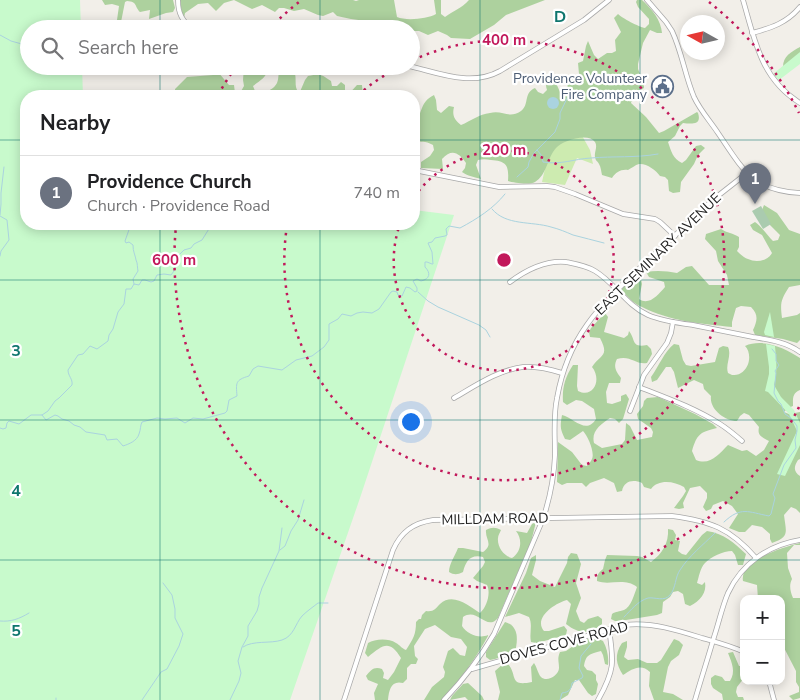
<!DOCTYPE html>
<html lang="en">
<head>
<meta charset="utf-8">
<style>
  body { margin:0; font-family:"Nunito Sans",sans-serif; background:#f2f2f2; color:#202124 }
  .controls { position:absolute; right:15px; bottom:15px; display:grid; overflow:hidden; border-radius:10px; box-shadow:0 2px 12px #0003 }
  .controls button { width:45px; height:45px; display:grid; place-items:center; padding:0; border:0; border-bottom:1px solid #e0e0e0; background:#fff; color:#202124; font:25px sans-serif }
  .compass { position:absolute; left:680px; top:15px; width:45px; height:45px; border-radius:50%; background:#fff; box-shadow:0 2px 12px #0003; rotate:278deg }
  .you { position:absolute; left:410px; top:421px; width:18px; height:18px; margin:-12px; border:4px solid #fff; border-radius:50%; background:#1a73e8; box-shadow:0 0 0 8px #1a73e833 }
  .badge { display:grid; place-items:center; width:32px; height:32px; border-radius:50%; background:#d93025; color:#fff; font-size:16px; font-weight:700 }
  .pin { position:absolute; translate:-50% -41px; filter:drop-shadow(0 1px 2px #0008) }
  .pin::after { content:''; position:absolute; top:26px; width:18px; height:15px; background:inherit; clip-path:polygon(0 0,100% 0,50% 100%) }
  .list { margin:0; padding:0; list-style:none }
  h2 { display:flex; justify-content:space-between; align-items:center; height:65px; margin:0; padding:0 20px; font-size:21px }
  h2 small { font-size:16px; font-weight:400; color:#757577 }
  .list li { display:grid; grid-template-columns:32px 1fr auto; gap:15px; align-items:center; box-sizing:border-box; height:75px; padding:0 20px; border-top:1px solid #e0e0e0 }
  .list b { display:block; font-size:19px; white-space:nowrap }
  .list p { margin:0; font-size:16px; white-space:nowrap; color:#757577 }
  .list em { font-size:16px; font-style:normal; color:#757577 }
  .icon { flex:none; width:28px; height:28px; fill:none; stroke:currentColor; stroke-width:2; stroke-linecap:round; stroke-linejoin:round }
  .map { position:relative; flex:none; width:800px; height:700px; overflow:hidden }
  .search { position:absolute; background:#fff; box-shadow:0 2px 12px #0003; left:20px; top:20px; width:400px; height:55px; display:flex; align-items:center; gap:12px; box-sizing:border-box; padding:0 18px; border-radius:28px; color:#757577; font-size:19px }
  .panel { position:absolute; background:#fff; box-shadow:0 2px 12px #0003; left:20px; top:90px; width:400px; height:140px; border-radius:20px }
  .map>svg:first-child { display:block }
  .grass { fill:#cdebb0 }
  .forest { fill:#add19e }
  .cemetery { fill:#aacbaf }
  .park { fill:#c8facc }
  .water { fill:#aad3df }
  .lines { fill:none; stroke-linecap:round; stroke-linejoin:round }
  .stream { stroke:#aad3df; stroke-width:1 }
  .minor-casing { stroke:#a9a9a9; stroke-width:5.5 }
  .minor { stroke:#fff; stroke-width:4 }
  .grid { fill:none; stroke:#0f766e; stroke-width:1; stroke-opacity:0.55 }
  .ring { fill:none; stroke:#c2185b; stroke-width:2.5; stroke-dasharray:2.5 5 }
  .labels { text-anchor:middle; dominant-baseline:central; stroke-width:4.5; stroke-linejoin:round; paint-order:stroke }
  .service-label { font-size:14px; fill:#4e5e75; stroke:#fff; text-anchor:end }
  .street-label { font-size:14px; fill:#222; stroke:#fff }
  .grid-label { font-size:16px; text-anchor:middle; font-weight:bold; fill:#0f766e; stroke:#fff; stroke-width:4.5; stroke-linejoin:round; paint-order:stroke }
  .centre { fill:#c2185b; stroke:#fff; stroke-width:2.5 }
  .ring-label { font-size:15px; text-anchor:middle; font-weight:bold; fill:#c2185b; stroke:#fff; stroke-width:4.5; stroke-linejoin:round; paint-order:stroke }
</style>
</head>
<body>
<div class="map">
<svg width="800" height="700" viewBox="0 0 800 700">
  <rect width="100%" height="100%" fill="#f2efe9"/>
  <path class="grass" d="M580,132L590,150L593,164L577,158L565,185L542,182L550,146Z"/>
  <g class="forest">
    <path d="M102,0H173L175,8L173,12L166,13L149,19L150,10L140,12C134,6 138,2 127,1L125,2L121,22L119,23L117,20L119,6L112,4L105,5Z"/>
    <path d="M180,0H234L224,3L216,11L208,3L198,4L185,13L184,18L182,14Z"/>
    <path d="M234,0H353L356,1L359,0H394L397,17C406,21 427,19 436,14L434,0H441V14L445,17C454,10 461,9 469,0H545L506,15L494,25L470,39L451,38L447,35L438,31L428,35L419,31H411V29H387L366,21L351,19L337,16L333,12L323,16L318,15L304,9L294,11L284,8H279L275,12L262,5L252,9Z"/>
    <path d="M637,0H642C652,9 661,20 662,33H657L650,30L643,43L638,64V69L644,83V88C638,92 633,95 631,103L646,117L659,133L664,131L697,112L698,113C702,125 692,124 683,123L680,126L675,136L668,142C671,151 673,159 682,163L686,160L696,146L701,145L705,148L698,155L694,164L681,182L680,192L673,193L669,191L668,180L665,177L660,176C656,170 646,163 639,164C635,165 632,168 628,170C621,169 616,172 612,178L602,175C601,171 601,167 599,164C597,160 596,162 595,157C594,152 598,147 595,142C588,132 562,141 556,148C547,158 547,175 535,182C530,185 514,183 508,181C509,166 507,161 491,160C486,159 482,159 478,160L476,165L481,179C475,177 467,176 462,172L465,168L466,163C459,153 452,148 442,159L443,169L421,168V162L430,156L434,150L433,145C424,140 422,143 414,141V123C423,115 419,102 434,95L436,100L437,110L441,113L449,106L454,107C452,115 454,120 461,125C471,121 479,114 490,113C503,110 509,119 521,111C530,104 523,93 535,88L538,92L543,94L547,90C545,84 546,81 550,76L556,83L560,92L565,94L568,90C566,79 569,78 579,74L578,63L583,61L586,46L588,41L594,55L598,59L607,53H612L616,51L615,40L621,32L614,18L618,14C622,18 639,27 645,28L649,24V19L638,7L636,2Z"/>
    <path d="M800,47V60L783,67C783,56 791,52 800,47Z"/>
    <path d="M244,66L266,67C269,77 260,80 253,86L255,91C262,94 273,91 277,83C279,79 278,72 280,67L282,66L292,67C297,74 295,79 296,87C296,88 299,94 299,94L305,80L308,76C320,73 321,74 331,81L332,86H337L341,82L345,85V90L340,92L341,96H177L175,92V89L187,77L213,75L218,72L229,85H234L235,93H240L244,86L243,80Z"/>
    <path d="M357,85H362L363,96H347Z"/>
    <path d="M764,205L777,213L789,230L800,234V285L789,287C781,300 780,302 782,318L797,315L800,313V340L797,343L783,339L755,335L753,330C757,321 759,315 751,307L741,306L736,308L732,322V327C702,324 669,321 642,307C634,304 627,296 621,290L630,277H636L641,279L642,284L639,299C649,306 658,295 665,287L664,282L649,277L646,272C657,270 667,271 677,273L686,267L692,266L709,285H729L727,275L718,261L716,251L705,239L706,234L721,229C727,233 733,233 739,237V247L737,251C740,254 744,258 748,259C756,263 768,261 772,253L762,235L753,230L750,225L755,222C760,225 768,236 773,241L778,240L780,235L769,224L762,210Z"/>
    <path d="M605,313L608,317L604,332L624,338L628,335L629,331C636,340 631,348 647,345L651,349L652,354L647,363C635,365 631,355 617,359C613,367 616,371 621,378L620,383H609L606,392L607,403L612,404L621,401V396L626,394L629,399L623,419L619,423L615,419L610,418C601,424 591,431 594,443L602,448L622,444L625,440L626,423L630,426L637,440L652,437L653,432L651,428L638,419L637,414L643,406L644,401L647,398L658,397L695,414L713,424L717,428C700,432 697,434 692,451L696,460C710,466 719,454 728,445L742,451L747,450L756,456L764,450L769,441C762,437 757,436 759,427L749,415L744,413L740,416L737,421C725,421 709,409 711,396L704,389L703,384L694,380L678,388L674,372L671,367H666L657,380L652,382L651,377C659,366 664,352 674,344L679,345L683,360L686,365L691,366L715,362L719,348L723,346L728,347C732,356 725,364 728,373L732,375C735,375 738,375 741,373C750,368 752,353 745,346C763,338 785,348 800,358V390C792,393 793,399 793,406L788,408L784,412L789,414L800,412V459L798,460C794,466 793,472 800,476V513L796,509L791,507L784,515C786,532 790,537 772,543L770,539V534L762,527L752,525L745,532H739L729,528L738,514L732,506L723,501L713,505L711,509L706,511L703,507L707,498V493L700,486L690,488L683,503L684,508L679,509L674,508L683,496L686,491L684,487C674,481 658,479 651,489L644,487L642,483C633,479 624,481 622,491L617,492L614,483L604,478L590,483L586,487L582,483H567L562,485L557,482L558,442L572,452L582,465L587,466C588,464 591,462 592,459C595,453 588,436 583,431L570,440L565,439C560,429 560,426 562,415C574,418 586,435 596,419L594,409L582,401L576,400L567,405L563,402C562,388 565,377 573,365H578L577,386L578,391C594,399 602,379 592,367C600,354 610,357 600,338L590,337L589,332L591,328Z"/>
    <path d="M536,522L531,542L498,618C486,632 478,607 463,617L462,626C467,634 479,639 488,635V636C475,660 460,680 442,700H424L432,687L444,677L445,672L443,667L448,651L453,648L460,655L465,656L467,647L461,639L451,637L435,625L425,629L414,646L415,656L418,659L416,664H411L407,668V679L403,683C391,680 389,690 388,700H375L374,693L378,684L368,680L366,676C371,670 374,666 382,669L384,673L383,678L388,680L394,672L401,658C389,639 383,645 368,657L365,653L368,643C375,639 388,638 396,643C400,645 401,648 406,650C413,639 416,635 416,622L419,619H421L422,615L426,611C434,612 435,609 440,604C453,592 469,606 480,613C487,607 491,593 487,585L477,581L473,578L483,566L485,562L483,557C470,554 466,561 463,572C457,575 454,575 449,572C449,564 455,556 458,548H463L483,552C494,544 485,540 486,530C492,527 495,527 501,530C500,533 498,535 498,538C497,547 504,556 512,558C521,552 523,540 516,531L527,533L532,524Z"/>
    <path d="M668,529L673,530L676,535L675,540L680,541L678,551L682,554L686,555L702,535L707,531C725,534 733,542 746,554L743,565H738L735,555L732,551C723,551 711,557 705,563C700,568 699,577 697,583L702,585L705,582C707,593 700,601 690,606L685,604L683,594L678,591L673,592L670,597L663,602L662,613L657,615L620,621H615L611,619L612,614C616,611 619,612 624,610C631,607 634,595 637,587C624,577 610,586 597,581C597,575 598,573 603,569L605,560L607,555L637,556L642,557L651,562C662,554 669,543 668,529Z"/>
    <path d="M800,543V545H794L787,553L788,568L792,579C789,585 790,591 793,598H800V698L793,700L789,696L799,692V687L796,682V671L781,642V599H758L757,585L743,581C739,560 784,547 800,543Z"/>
    <path d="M571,553L577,554L581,564L576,583L581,598L576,611L580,621L584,623L588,619L598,616L602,619V624C589,635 579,634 566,624L571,604L567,600C555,603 533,618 544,631H549L564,626L567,630L566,635L537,643L531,642C529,633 533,625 529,617L519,613L505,617L526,573L531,558L536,555V560L532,575L540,581L555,587L567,563L568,557Z"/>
    <path d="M505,622C519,626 518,640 515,652L495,659L490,660L486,657V652Z"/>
    <path d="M594,637L603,641C607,648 609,657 608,665L605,664L603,655L601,651C590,654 586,654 584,666L587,670L592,671L596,675V680L598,684L596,694L592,696L588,693L579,680H575L568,695L560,700H498L500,692L495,671L503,664H508C518,675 508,687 532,682L531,667L534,663C537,667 538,674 541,677C547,683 559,675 559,668C559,661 557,659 560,652L566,651L579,642Z"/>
    <path d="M674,639L679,641L683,645L679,655L671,661L668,667L663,692L673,694L683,700H654L649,686L650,672C641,663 632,669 623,675C616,664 614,655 622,643L627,641V647L624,657L628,660L638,659L647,663H657L661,660Z"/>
    <path d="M733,652L739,666H744V678L737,687L736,692L738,697H743L744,700H723L722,694L713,688L711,684V678L715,675L722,677L725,681H730C736,672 732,663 728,653Z"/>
    <path d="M468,683L482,696L484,700H468L465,697L450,700L452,696L463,684Z"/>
  </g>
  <path class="cemetery" d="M761,206L771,224L763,229L752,211Z"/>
  <g class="park">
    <path d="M0,0H80L81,29H29V66H82L83,96H26V224H414V210L454,215L360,498L290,700H0Z"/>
    <path d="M800,52V64L779,80L773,74Z"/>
    <path d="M770,312L774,337L765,335L764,332Z"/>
    <path d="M766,344L775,346C776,359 778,371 774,385L781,397L794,410L800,423V445L785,476L777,474L797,431L789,414L768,392L765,391L769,374V367Z"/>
  </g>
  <circle class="water" cx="553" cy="103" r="6"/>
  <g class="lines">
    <g class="stream">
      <path d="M0,35L11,41L29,46"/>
      <path d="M537,150L542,156L543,162C562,165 573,159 591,158C613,156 636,158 658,154"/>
      <path d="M517,177L528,167L529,162L534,153L555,132L560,119V113L571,90"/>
      <path d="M492,209C506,226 531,221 551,227C559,229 566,232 573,235C583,238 594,240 604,243"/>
      <path d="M0,215L1,204V193L4,167"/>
      <path d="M0,216L7,220L9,240L1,251L0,256"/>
      <path d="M131,224L125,241L126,243L129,242L133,245C133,252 135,254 136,260C138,264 137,267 138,271L133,279L134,284"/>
      <path d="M418,292L428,301L438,307L479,325L486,330L490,337"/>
      <path d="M42,415L46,420L55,415L58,416L62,419L69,421L74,425L80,427L86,432L105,435L107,440L117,439L123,446C129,444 137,441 139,434C141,429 140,426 142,422L157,418L165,419L177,418L185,423L193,418L203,419L225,413L227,411L229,400L237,396C236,383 235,380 249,376L253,369L258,366L282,370L296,360L312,356L324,347L329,340V324L338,319L342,314L351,316L357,313L363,312L372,313L379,309L391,292L393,291L397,292L398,295L402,296L406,287L410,288L415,292L417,291V288L413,281L417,279L421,281C430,279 431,273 425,267V262H427L432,264H433L432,252L428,243L432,242L435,238L445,236L447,235L446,229L449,226L460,228C477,219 494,208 505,194"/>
      <path d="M0,428L3,429L6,428L7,423L9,421L19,424L31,415H42L48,411L55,401L59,398L72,385C73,379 68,376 68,370L78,355L83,354L90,346L97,349L108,341L109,335L113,329L118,312L124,304L126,289H131L134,284L139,285L142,280H145L151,282L154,281L157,275L164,274L171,275L174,271L175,264L171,257L173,255H179L184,250L191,248L194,244L202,240L212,224"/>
      <path d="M724,522C741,506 748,512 769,516L771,514L775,498L773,494L784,465L796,448L795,440L797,431V426L791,418L785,414L781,404L778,401L774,393L776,373L775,371L779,365L776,361V354L772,349"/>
      <path d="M280,550L285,546L291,531L298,520L304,500"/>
      <path d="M624,617C631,610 638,601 648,598C656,597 664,602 670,595C676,588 675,577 680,570C689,556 703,545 715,533"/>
      <path d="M0,621C11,622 19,619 29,613"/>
      <path d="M243,647C253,640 270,644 282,640C294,636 295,624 302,616C307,611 313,607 318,603H328"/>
      <path d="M56,700V698"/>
      <path d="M142,700L161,672L167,669L179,646L183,634L175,618V609L172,595L163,583"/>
      <path d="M230,700L239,681L241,673L238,661L242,647L248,636V626L257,611L259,604V597L262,588L279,551L282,528"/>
      <path d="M560,700L562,693C569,692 571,690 572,683L582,678L583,676L579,668L581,656L591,644"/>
    </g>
    <defs>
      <g id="minor">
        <path d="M178,0C178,13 182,22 194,29"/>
        <path d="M647,0L666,22L672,31C682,52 685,76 694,97C700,110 710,121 718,133C742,168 752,191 800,193"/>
        <path d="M743,0C755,41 761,79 800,103"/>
        <path d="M752,33C771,28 787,23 800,7"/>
        <path d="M409,66C439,73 471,87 500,71L584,20L609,0"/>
        <path d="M414,170L499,187L547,186L555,187L575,194L623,214L655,219L660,222L675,236"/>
        <path d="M510,282C526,270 545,260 566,262C576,264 587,266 595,271C615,283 626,305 648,315C662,321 678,323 693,325C713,329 733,333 753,337C770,340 786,342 800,352"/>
        <path d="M639,387C667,398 695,408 720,424C728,429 735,435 742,441"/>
        <path d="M454,398C475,386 498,370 523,367C537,366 549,369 562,373"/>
        <path d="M630,411L644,375L667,343L671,333L673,322"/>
        <path d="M472,669L625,625C652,622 677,630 702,638C716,642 731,646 744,652"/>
        <path d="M769,681L774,700"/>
        <path d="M344,700L393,550C401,532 413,523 433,520L672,516C710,521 730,528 756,558"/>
        <path d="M444,700C463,680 480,658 494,634L543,519C550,498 554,477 555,455C555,436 553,417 557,398C568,335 600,306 644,264C665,245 685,226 705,207L719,195L747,173"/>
        <path d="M598,700C615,670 614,662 609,629"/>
        <path d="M695,700C701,679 708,658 714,637C719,622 722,607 728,593C742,563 769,545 800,540"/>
      </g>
    </defs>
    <use href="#minor" class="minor-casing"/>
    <use href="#minor" class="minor"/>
  </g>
  <path class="grid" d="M160,0V29M320,0V29M480,0V700M640,0V700M160,66V96M320,66V96M0,140H26M414,140H800M160,224V700M320,224V700M0,280H800M0,420H800M0,560H800"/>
  <g class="ring">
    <path d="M414 197A110 110 0 1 1 400 224"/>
    <path d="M358 95A220 220 0 0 1 399 67M413 60A220 220 0 1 1 287 226"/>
    <path d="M799 407A330 330 0 0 1 176 226M218 95A330 330 0 0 1 235 68M269 29A330 330 0 0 1 299 2M709 2A330 330 0 0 1 799 113"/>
  </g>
  <defs>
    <symbol id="civic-ring" viewBox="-11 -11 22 22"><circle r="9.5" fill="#fff" stroke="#5c6f8a" stroke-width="1.5"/><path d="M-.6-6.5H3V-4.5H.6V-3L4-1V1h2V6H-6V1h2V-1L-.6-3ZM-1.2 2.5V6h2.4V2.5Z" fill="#5c6f8a"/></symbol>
  </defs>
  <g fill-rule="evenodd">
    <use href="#civic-ring" x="650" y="74" width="25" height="25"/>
  </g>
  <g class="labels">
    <g class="service-label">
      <text x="647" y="78">Providence Volunteer<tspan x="647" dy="16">Fire Company</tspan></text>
    </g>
    <g class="street-label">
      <text transform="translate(658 254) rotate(-44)">EAST SEMINARY AVENUE</text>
      <text transform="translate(495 519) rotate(-1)">MILLDAM ROAD</text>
      <text transform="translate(564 643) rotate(-15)">DOVES COVE ROAD</text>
    </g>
  </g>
  <g class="grid-label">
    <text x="560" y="22">D</text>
    <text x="16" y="356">3</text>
    <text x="16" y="496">4</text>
    <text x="16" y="636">5</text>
  </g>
  <circle cx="504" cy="260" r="8" class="centre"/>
  <g class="ring-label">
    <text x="504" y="45">400 m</text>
    <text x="504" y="155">200 m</text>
    <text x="174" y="265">600 m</text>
  </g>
</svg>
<div class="controls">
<button>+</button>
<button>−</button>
</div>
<svg class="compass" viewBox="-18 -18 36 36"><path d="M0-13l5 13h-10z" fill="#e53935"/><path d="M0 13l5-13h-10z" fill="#757577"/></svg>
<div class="you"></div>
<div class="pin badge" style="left:755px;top:204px;background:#6b7280">1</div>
<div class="search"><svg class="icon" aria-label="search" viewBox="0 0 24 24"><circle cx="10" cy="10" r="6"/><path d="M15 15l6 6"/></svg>Search here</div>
<section class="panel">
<h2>Nearby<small></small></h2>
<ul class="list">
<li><span class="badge" style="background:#6b7280">1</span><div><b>Providence Church</b><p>Church · Providence Road</p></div><em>740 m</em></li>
</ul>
</section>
</div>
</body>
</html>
